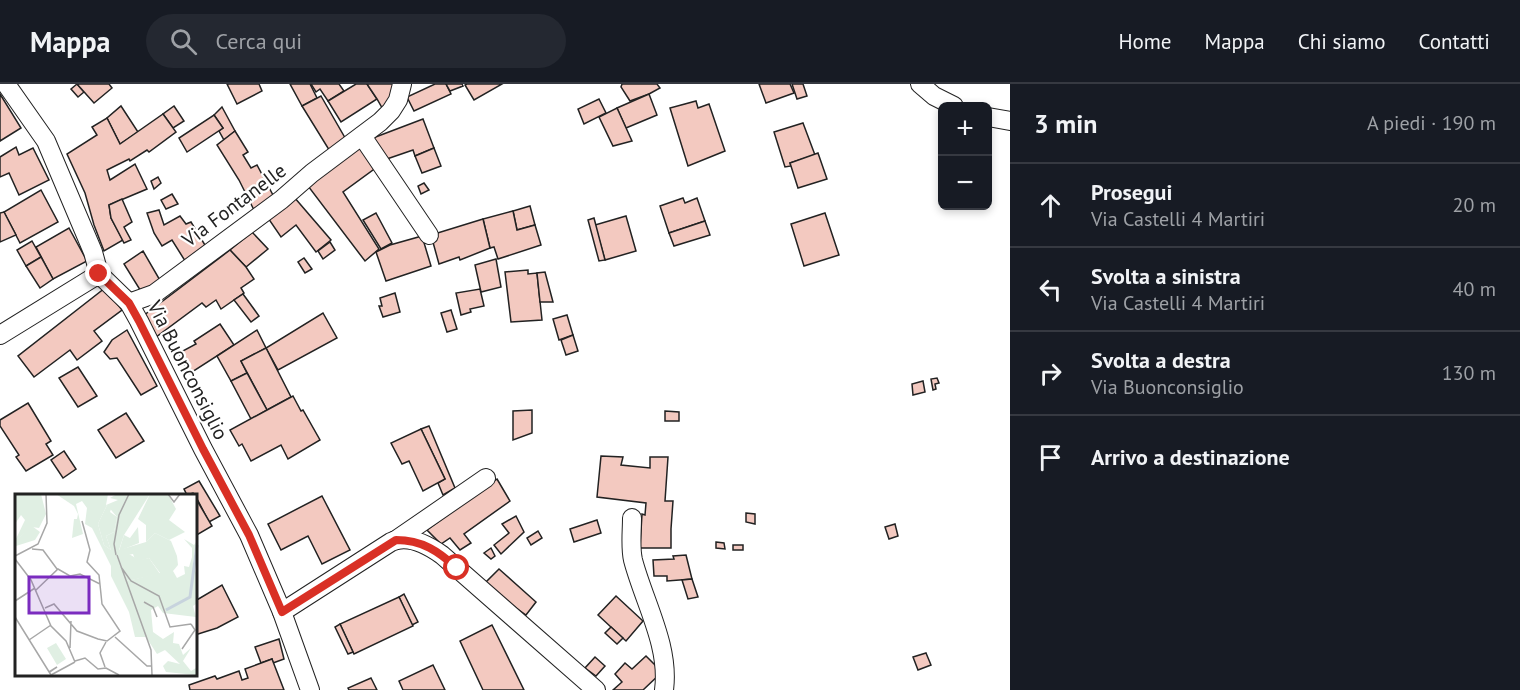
<!DOCTYPE html>
<html lang="it">
<head>
<meta charset="utf-8">
<style>
  body { margin:0; font-family:"PT Sans",sans-serif; background:#242831; color:#f1f3f6 }
  .controls { position:absolute; right:18px; top:18px; display:grid; overflow:hidden; border-radius:9px; box-shadow:0 3px 9px #0003 }
  .controls button { width:54px; height:54px; display:grid; place-items:center; padding:0; border:0; border-bottom:2px solid #363941; background:#171b24; color:#f1f3f6; font:30px sans-serif }
  .stop { position:absolute; width:18px; height:18px; margin:-14px; border:4px solid #d93025; border-radius:50%; background:#fff }
  .stop.end { background:#d93025; border-color:#fff; box-shadow:0 2px 6px #0008 }
  .list { margin:0; padding:0; list-style:none }
  h2 { display:flex; justify-content:space-between; align-items:center; height:78px; margin:0; padding:0 24px; font-size:26px }
  h2 small { font-size:20px; font-weight:400; color:#9ea1a6 }
  .list li { display:grid; grid-template-columns:39px 1fr auto; gap:18px; align-items:center; box-sizing:border-box; height:84px; padding:0 24px; border-top:2px solid #363941 }
  .list b { display:block; font-size:22px; white-space:nowrap }
  .list p { margin:0; font-size:20px; white-space:nowrap; color:#9ea1a6 }
  .list em { font-size:20px; font-style:normal; color:#9ea1a6 }
  .icon { flex:none; width:33px; height:33px; fill:none; stroke:currentColor; stroke-width:2; stroke-linecap:round; stroke-linejoin:round }
  .map { position:relative; flex:none; width:1010px; height:606px; overflow:hidden }
  header { display:flex; align-items:center; gap:36px; box-sizing:border-box; height:84px; padding:0 30px; background:#171b24; border-bottom:2px solid #363941 }
  header strong { font-size:28px }
  nav { display:flex; gap:33px; margin-inline-start:auto; font-size:21px }
  .search { width:420px; height:54px; background:#242831; display:flex; align-items:center; gap:15px; box-sizing:border-box; padding:0 21px; border-radius:33px; color:#9ea1a6; font-size:22px }
  main { display:flex }
  aside { flex:1; background:#171b24 }
  .map>svg:first-child { display:block }
  .building { fill:#f3c9c0; stroke:#222; stroke-width:1.5 }
  .lines { fill:none; stroke-linecap:round; stroke-linejoin:round }
  .minor-casing { stroke:#222; stroke-width:20 }
  .minor { stroke:#fff; stroke-width:18 }
  .route { stroke:#d93025; stroke-width:8 }
  .labels { text-anchor:middle; dominant-baseline:central; stroke-width:4.5; stroke-linejoin:round; paint-order:stroke }
  .street-label { font-size:20px; fill:#222; stroke:#fff }
  .inset-river { fill:none; stroke:#c7d3dd; stroke-width:3 }
  .inset-road { fill:none; stroke:#a7a7a7; stroke-width:1.5 }
  .view { fill:#7b2cbf; fill-opacity:0.15; stroke:#7b2cbf; stroke-width:3 }
  .inset-edge { fill:none; stroke:#222; stroke-width:3 }
</style>
</head>
<body>
<header>
<strong>Mappa</strong>
<div class="search"><svg class="icon" aria-label="search" viewBox="0 0 24 24"><circle cx="10" cy="10" r="6"/><path d="M15 15l6 6"/></svg>Cerca qui</div>
<nav><a>Home</a><a>Mappa</a><a>Chi siamo</a><a>Contatti</a></nav>
</header>
<main>
<div class="map">
<svg width="1010" height="606" viewBox="0 0 1010 606">
  <rect width="100%" height="100%" fill="#fff"/>
  <g class="building">
    <path d="M77,0L84,8L78,13L71,5Z"/>
    <path d="M77,0H109L112,4L94,19Z"/>
    <path d="M227,0H259L262,7L237,20Z"/>
    <path d="M290,0H310L317,14L302,22Z"/>
    <path d="M311,0H339L344,7L328,17L320,5L316,8Z"/>
    <path d="M356,0H367L377,15L341,38L328,17Z"/>
    <path d="M367,0H396L385,29L377,15Z"/>
    <path d="M435,0H446L451,10L414,27L407,13Z"/>
    <path d="M446,0H462L463,2L450,7Z"/>
    <path d="M467,0H502L474,16L465,1Z"/>
    <path d="M622,0H657L660,4L649,10L630,17L621,3Z"/>
    <path d="M759,0H790L794,9L766,19Z"/>
    <path d="M792,0H803L807,12L797,15Z"/>
    <path d="M0,10L21,44L0,57Z"/>
    <path d="M649,10L657,31L626,44L617,24Z"/>
    <path d="M321,12L348,59L331,69L302,22Z"/>
    <path d="M599,15L606,29L584,40L578,25Z"/>
    <path d="M696,17L698,24L709,20L725,67L688,82L670,24Z"/>
    <path d="M121,22L138,48L120,60L107,34Z"/>
    <path d="M174,22L184,37L173,44L163,30Z"/>
    <path d="M222,23L235,47L224,56L219,47L223,44L214,31Z"/>
    <path d="M617,24L632,57L613,62L599,33Z"/>
    <path d="M163,30L176,48L149,68L147,66L130,77L129,75L107,86L110,96L135,80L147,105L109,121L111,134L123,156L104,167L94,141L85,109L67,70L97,51L92,43L107,34L120,60Z"/>
    <path d="M214,31L223,44L187,68L179,54Z"/>
    <path d="M423,35L434,64L415,72L413,66L381,77L373,54Z"/>
    <path d="M803,39L815,71L790,79L791,82L785,83L774,48Z"/>
    <path d="M235,47L248,68L243,71L251,84L257,81L274,113L254,126L239,96L217,61Z"/>
    <path d="M363,60L377,83L343,108L379,165L365,177L308,102Z"/>
    <path d="M16,63L19,71L33,64L49,96L19,111L9,89L0,93V73Z"/>
    <path d="M434,64L441,82L422,89L415,72Z"/>
    <path d="M818,69L827,95L798,104L790,79Z"/>
    <path d="M158,93L161,99L154,105L151,97Z"/>
    <path d="M424,99L429,106L421,110L418,102Z"/>
    <path d="M41,106L58,138L20,159L4,128Z"/>
    <path d="M172,110L178,120L166,125L161,116Z"/>
    <path d="M294,113L331,156L316,168L296,141L281,153L268,134Z"/>
    <path d="M683,114L685,119L697,114L705,137L669,149L660,122Z"/>
    <path d="M122,115L132,138L124,143L131,156L124,159L111,134L109,121Z"/>
    <path d="M530,122L535,141L517,146L513,127Z"/>
    <path d="M159,126L164,141L180,132L186,140L191,138L208,166L187,180L172,156L162,162L154,149L147,129Z"/>
    <path d="M513,127L517,146L535,141L541,161L498,175L494,163L490,164L483,135Z"/>
    <path d="M4,128L16,151L0,158V129Z"/>
    <path d="M376,129L392,159L381,165L363,136Z"/>
    <path d="M825,129L839,171L804,182L791,140Z"/>
    <path d="M626,132L636,167L605,176L595,141Z"/>
    <path d="M594,134L605,176L599,177L588,136Z"/>
    <path d="M483,135L490,164L460,176L459,173L439,180L431,151Z"/>
    <path d="M705,137L710,151L674,162L669,149Z"/>
    <path d="M69,144L87,177L53,195L36,163Z"/>
    <path d="M252,148L268,165L246,183L230,166Z"/>
    <path d="M422,152L431,182L386,197L376,168L390,161Z"/>
    <path d="M32,157L41,173L26,182L17,166Z"/>
    <path d="M330,158L335,166L323,175L318,167Z"/>
    <path d="M230,166L246,183L254,195L241,204L244,209L221,225L216,216L206,223L202,219L152,256L143,232Z"/>
    <path d="M143,167L161,198L142,209L124,180Z"/>
    <path d="M41,173L53,195L40,204L26,182Z"/>
    <path d="M304,174L312,185L305,189L298,178Z"/>
    <path d="M496,175L501,203L481,208L475,181Z"/>
    <path d="M528,186V190L537,189L542,236L511,238L505,188Z"/>
    <path d="M545,188L553,218H540L537,189Z"/>
    <path d="M105,204L122,226L94,247L102,257L77,276L70,266L34,293L18,272Z"/>
    <path d="M480,205L484,222L470,225L471,228L461,231L456,209Z"/>
    <path d="M395,209L400,228L383,233L379,222H382L380,214Z"/>
    <path d="M243,210L259,232L251,238L234,216Z"/>
    <path d="M451,226L457,245L447,248L441,229Z"/>
    <path d="M323,229L337,254L278,286L266,264Z"/>
    <path d="M567,231L573,251L559,256L553,235Z"/>
    <path d="M220,240L234,261L189,290L179,269L196,260L194,257Z"/>
    <path d="M127,246L157,302L141,311L117,274L110,275L104,268L112,256Z"/>
    <path d="M257,246L266,264L241,277L247,289L231,297L217,272Z"/>
    <path d="M573,251L578,267L566,271L561,256Z"/>
    <path d="M266,264L291,313L267,326L241,277Z"/>
    <path d="M78,283L97,312L78,323L59,294Z"/>
    <path d="M247,289L267,326L251,335L231,297Z"/>
    <path d="M937,294L939,299L935,300L936,305L933,306L931,295Z"/>
    <path d="M923,297L925,308L913,311L912,300Z"/>
    <path d="M293,312L301,327L303,326L320,356L288,375L281,361L251,377L242,360L239,362L230,346Z"/>
    <path d="M28,319L51,357L46,360L53,371L26,387L16,373L19,371L0,342V336Z"/>
    <path d="M532,326V349L513,356V327Z"/>
    <path d="M665,327L679,328V337H665Z"/>
    <path d="M126,329L144,357L116,374L98,346Z"/>
    <path d="M429,342L455,404L443,411L438,399L445,395L421,345Z"/>
    <path d="M421,345L445,395L423,407L409,377L402,380L391,359Z"/>
    <path d="M64,367L76,385L63,394L51,376Z"/>
    <path d="M601,372L623,373L621,381L650,384V373H668L665,417H673L671,445V464H640L642,430L645,431L646,419L597,413Z"/>
    <path d="M497,395L510,417L464,450L471,459L460,466L450,454L441,460L427,446Z"/>
    <path d="M199,397L220,432L209,438L195,411L193,409L187,411L184,405Z"/>
    <path d="M322,412L350,466L322,480L308,452L281,466L268,440Z"/>
    <path d="M195,413L212,442L195,452Z"/>
    <path d="M746,429L755,430V440L746,438Z"/>
    <path d="M516,432L524,448L501,470L494,461L509,449L502,440Z"/>
    <path d="M597,436L601,449L574,458L570,445Z"/>
    <path d="M895,440L898,452L889,455L885,443Z"/>
    <path d="M538,447L542,454L531,461L527,454Z"/>
    <path d="M716,458L724,459L725,465L716,464Z"/>
    <rect x="733" y="461" width="10" height="5"/>
    <path d="M491,464L495,472L491,475L484,469Z"/>
    <path d="M686,471L692,495L667,497V492H654L653,476L674,475L673,472Z"/>
    <path d="M499,485L536,518L526,531L483,501Z"/>
    <path d="M692,495L698,513L688,515L682,496Z"/>
    <path d="M222,501L238,533L217,544L195,551V517Z"/>
    <path d="M404,510L418,538L412,541L399,513Z"/>
    <path d="M616,512L643,537L626,557L598,531Z"/>
    <path d="M399,513L413,542L354,570L340,540Z"/>
    <path d="M340,540L353,568L348,570L335,543Z"/>
    <path d="M492,541L524,606H483L460,557Z"/>
    <path d="M611,543L623,554L617,560L605,549Z"/>
    <path d="M279,555L284,575L273,579L272,575L261,579L255,563Z"/>
    <path d="M926,569L931,581L918,586L913,573Z"/>
    <path d="M646,572L662,588L643,606H613L622,598L615,590L625,579L632,585Z"/>
    <path d="M595,573L605,582L596,592L585,584Z"/>
    <path d="M272,575L284,606H190L189,601L215,592L217,595L239,587L242,596L248,594L245,585Z"/>
    <path d="M433,581L445,606H403L399,597Z"/>
    <path d="M371,594L377,606H349L348,604Z"/>
  </g>
  <g class="lines">
    <defs>
      <g id="minor">
        <path d="M6,0L46,57L93,168L99,190L129,219L139,237L203,365L249,451L282,528L310,606"/>
        <path d="M920,0L934,12L954,22"/>
        <path d="M988,33L1010,37"/>
        <path d="M362,52L429,151"/>
        <path d="M129,219L154,210L281,116L312,89L380,38L391,27L398,16L402,0"/>
        <path d="M0,251L99,190"/>
        <path d="M632,434C632,448 630,463 633,476C644,518 670,562 664,606"/>
        <path d="M396,456L486,394"/>
        <path d="M282,528L391,458C408,450 428,461 442,471L596,606"/>
      </g>
    </defs>
    <use href="#minor" class="minor-casing"/>
    <use href="#minor" class="minor"/>
  </g>
  <g class="lines">
    <path class="route" d="M99,190L129,219L139,237L203,365L249,451L282,528L396,456C422,456 438,467 457,484"/>
  </g>
  <g class="labels">
    <g class="street-label">
      <text transform="translate(234 121) rotate(-37)">Via Fontanelle</text>
      <text transform="translate(188 286) rotate(63)">Via Buonconsiglio</text>
    </g>
  </g>
  <g transform="translate(15 410)">
    <rect width="182" height="182" fill="#fff"/>
    <path d="M135,0H153L161,15L154,26L170,38L154,46L140,39L131,48V31L123,25ZM92,11L97,12L95,18L102,23L99,38L91,42L96,56L89,51L83,30ZM17,32L25,38L20,46L1,52L0,47ZM123,33L124,49L104,57L109,41L115,44ZM114,60L124,66L134,64L145,80L112,87L103,62Z" fill="#e0efe3"/>
    <path d="M0,0H26L31,20L24,34L17,33L0,47L10,26L6,21L0,30ZM41,0H93L91,11L103,6L95,4L102,0H135L109,41L104,56L131,48L140,39L156,47L162,62L163,71L158,77L162,84L170,80L169,72L174,73L177,63V54L169,45L179,51L181,48L178,70L181,79V110L178,112L181,123L148,119L143,112L136,116L138,138L148,145L159,138L158,149L164,150L168,161L176,154L168,167L176,177L181,174V181L151,178L148,172L153,167L165,170L150,156L142,160L131,143H120L114,118L96,82V72L77,34L70,30L72,14L67,7L61,10L68,40L57,44L59,25H62L63,20L59,12ZM92,11L102,23L99,38L91,42L96,56L89,51L83,30ZM118,60L121,68L134,64L145,79L112,87L103,63Z" fill="#e0efe3" fill-rule="evenodd"/>
    <path d="M41,149L51,165L42,171L32,154Z" fill="#e0efe3"/>
    <path class="inset-river" d="M151,116L175,103L182,51"/>
    <path class="inset-road" d="M153,0L159,8L165,0M17,55L28,56L42,75M101,61L99,50L104,21L114,0M102,61L136,156L137,181M0,62L23,50L32,29L31,0M0,65L16,86L36,132L51,147L60,168M106,73L116,87L144,102L155,133L176,130M21,96L43,75L55,82L65,80L85,90M0,107L20,94M129,108L138,113L142,123M30,114L39,110L62,137L83,145L92,147L105,137L87,110L84,81L72,68L75,56L67,27M0,123L36,181M100,143L132,172H137M14,146L36,131M55,154L56,127M167,155L180,136L176,130M60,167L70,164L83,175L91,174L104,181M90,173L85,159L91,148M34,178L42,173L35,178M36,181L60,168"/>
    <path class="view" d="M14,83H74V119H14Z"/>
    <rect width="182" height="182" class="inset-edge"/>
  </g>
</svg>
<div class="controls">
<button>+</button>
<button>−</button>
</div>
<div class="stop" style="left:457px;top:484px"></div>
<div class="stop end" style="left:99px;top:190px"></div>
</div>
<aside>
<h2>3 min<small>A piedi · 190 m</small></h2>
<ul class="list">
<li><svg class="icon" aria-label="ahead" viewBox="0 0 24 24"><path d="M12 20V5M6 11l6-6 6 6"/></svg><div><b>Prosegui</b><p>Via Castelli 4 Martiri</p></div><em>20 m</em></li>
<li><svg class="icon" aria-label="left" viewBox="0 0 24 24"><path d="M17 20v-9H6M10 6l-5 5 5 5"/></svg><div><b>Svolta a sinistra</b><p>Via Castelli 4 Martiri</p></div><em>40 m</em></li>
<li><svg class="icon" aria-label="right" viewBox="0 0 24 24"><path d="M7 20v-9h11M14 6l5 5-5 5"/></svg><div><b>Svolta a destra</b><p>Via Buonconsiglio</p></div><em>130 m</em></li>
<li><svg class="icon" aria-label="arrive" viewBox="0 0 24 24"><path d="M6 21V4h12l-3 4 3 4H6"/></svg><div><b>Arrivo a destinazione</b></div></li>
</ul>
</aside>
</main>
</body>
</html>
